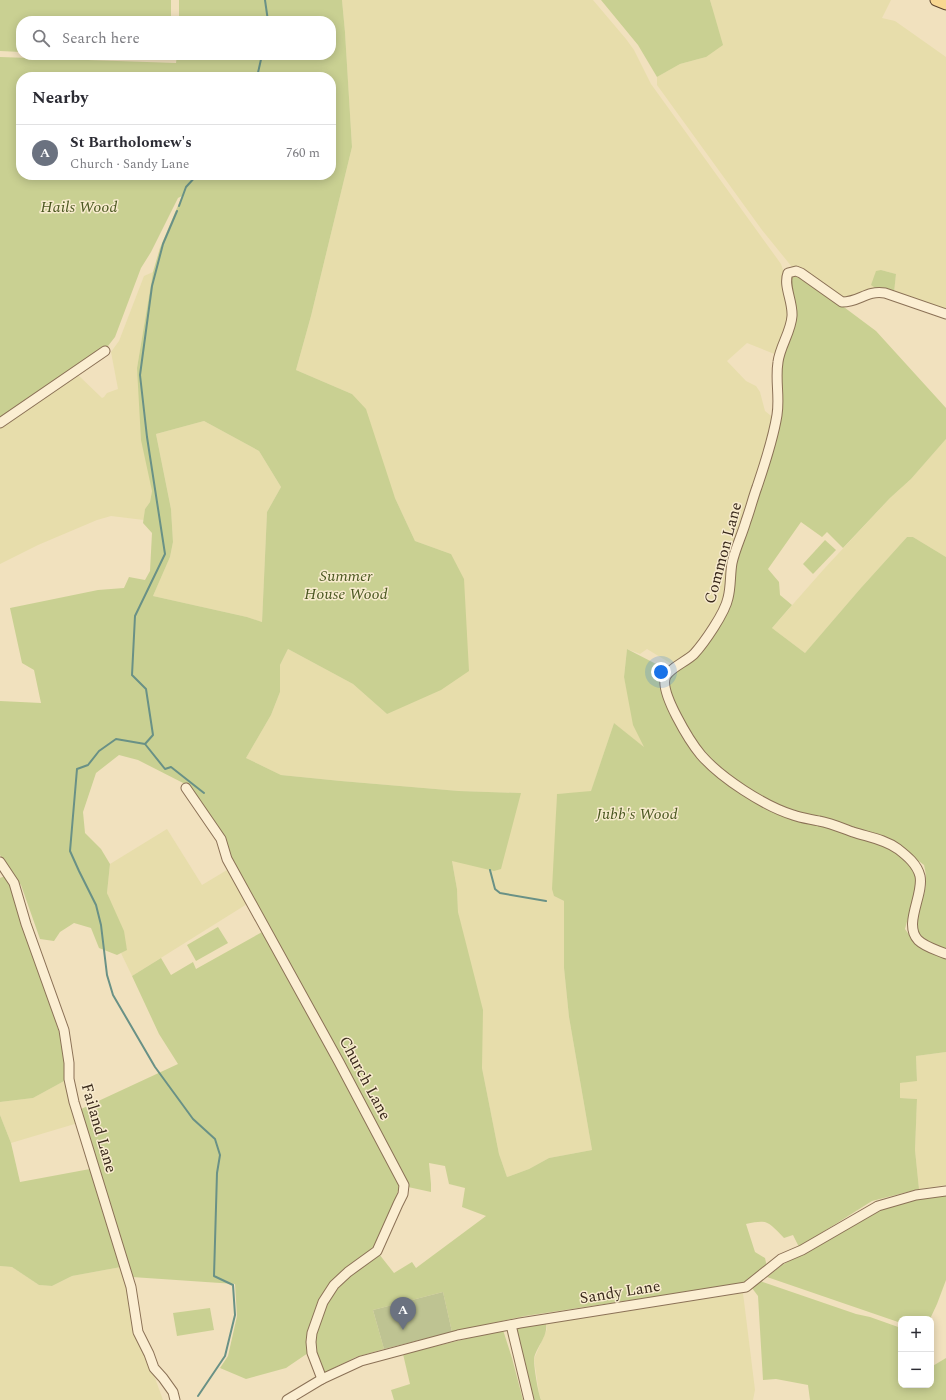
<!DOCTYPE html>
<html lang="en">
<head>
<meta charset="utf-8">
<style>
  body { margin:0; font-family:Spectral,serif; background:#f2f2f3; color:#2b2b33 }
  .controls { position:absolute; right:12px; bottom:12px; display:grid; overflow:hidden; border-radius:8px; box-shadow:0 2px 10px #0003 }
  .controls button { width:36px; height:36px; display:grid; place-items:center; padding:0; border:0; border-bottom:1px solid #e1e1e2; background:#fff; color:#2b2b33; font:20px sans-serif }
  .you { position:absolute; left:661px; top:672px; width:14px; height:14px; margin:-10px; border:3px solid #fff; border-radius:50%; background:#1a73e8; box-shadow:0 0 0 6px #1a73e833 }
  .badge { display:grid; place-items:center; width:26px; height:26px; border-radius:50%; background:#9e2123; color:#fff; font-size:13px; font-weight:700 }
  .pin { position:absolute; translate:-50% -33px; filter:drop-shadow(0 1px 2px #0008) }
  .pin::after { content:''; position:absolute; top:21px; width:14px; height:12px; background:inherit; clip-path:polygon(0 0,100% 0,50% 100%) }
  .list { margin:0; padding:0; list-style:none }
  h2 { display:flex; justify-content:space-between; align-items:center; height:52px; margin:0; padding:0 16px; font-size:17px }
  h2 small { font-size:13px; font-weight:400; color:#7c7c81 }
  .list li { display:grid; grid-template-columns:26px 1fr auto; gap:12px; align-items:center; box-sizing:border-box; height:56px; padding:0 16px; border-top:1px solid #e1e1e2 }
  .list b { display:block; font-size:15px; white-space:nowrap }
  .list p { margin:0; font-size:13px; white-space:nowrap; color:#7c7c81 }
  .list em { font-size:13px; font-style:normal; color:#7c7c81 }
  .icon { flex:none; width:22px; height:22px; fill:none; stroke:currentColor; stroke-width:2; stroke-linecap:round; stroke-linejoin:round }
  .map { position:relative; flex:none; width:946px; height:1400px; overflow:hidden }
  .search { position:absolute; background:#fff; box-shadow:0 2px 10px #0003; left:16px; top:16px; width:320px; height:44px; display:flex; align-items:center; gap:10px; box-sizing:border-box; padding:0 14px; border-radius:16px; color:#7c7c81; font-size:15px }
  .panel { position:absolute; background:#fff; box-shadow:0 2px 10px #0003; left:16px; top:72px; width:320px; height:108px; border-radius:16px }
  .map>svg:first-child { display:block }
  .farmland { fill:#e7ddab }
  .green { fill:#c9d092; fill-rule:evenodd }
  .cemetery { fill:#bec392 }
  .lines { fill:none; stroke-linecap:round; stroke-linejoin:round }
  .stream { stroke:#699186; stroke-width:2 }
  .minor-casing { stroke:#8b7156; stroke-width:11 }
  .major-casing { stroke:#583f2a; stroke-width:13 }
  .minor { stroke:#fbeed2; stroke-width:9 }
  .major { stroke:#f8d792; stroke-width:11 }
  .labels { text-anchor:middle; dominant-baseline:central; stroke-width:3; stroke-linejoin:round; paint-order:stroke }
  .park-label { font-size:16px; font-style:italic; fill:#4a5720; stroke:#f8ebce }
  .street-label { font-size:16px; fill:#39291b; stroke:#f8ebce }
</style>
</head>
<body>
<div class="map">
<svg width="946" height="1400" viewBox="0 0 946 1400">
  <rect width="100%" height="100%" fill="#f1e1be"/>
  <g class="farmland">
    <path d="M342,0H593L626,39L634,50L651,84L781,264L784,273L790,315L777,355L747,343L727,361L746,381L756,386L760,392L765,411L775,419L722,608L695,648L675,665L670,663L647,649L640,654L627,649L624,677L629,699L645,748L614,723L591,792L557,794L554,896L564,901V968L569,1017L592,1150L549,1158L529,1169L507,1177L499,1154L482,1068V1046L458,912L457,889L452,861L521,793L459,791L341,781L281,775L246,758L271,715L280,692V665L288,649L353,684L387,714L451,554L415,541L395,498L352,394L296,370L311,316L352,147L345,32Z"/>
    <path d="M710,0H891L882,18L895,21L946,57V311L894,293L896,274L881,270L877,289L848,298L843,297L801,269L792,267L762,230L657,85V77L680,64L706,57L712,7Z"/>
    <path d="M153,272L137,368L152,491L150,502L145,509L144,520L111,516L97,520L38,545L0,564V426L78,375L102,398L104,397L107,393L118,389L111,352L119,341L144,276Z"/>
    <path d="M204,421L259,451L281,487L267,512L262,622L247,617L153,596L170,557L173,542L171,509L156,434Z"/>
    <path d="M946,439V557L913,537H907L860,589L805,653L772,628L824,569L890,498L911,479Z"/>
    <path d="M167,829L202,885L227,870L247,904L132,976L121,953L127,949L107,893L110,864Z"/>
    <path d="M946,1052V1185L919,1189L915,1150L917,1099L900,1098V1083L917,1080L916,1056Z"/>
    <path d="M66,1080L78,1123L11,1143L0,1115V1102L33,1098Z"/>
    <path d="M0,1266L12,1267L39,1285L52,1286L72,1276L121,1267L128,1287L134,1330L155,1378L163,1400H0Z"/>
    <path d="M743,1293L755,1390L753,1400H541L539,1393L534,1359L547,1329L546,1324Z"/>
  </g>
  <g class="green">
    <path d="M0,0H171V21H21V52L0,51Z"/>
    <path d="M179,0H342L345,32L352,147L311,316L296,370L352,394L366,409L395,498L415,541L451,554L464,579L469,671L441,690L387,714L353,684L288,649L280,665V692L271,715L246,758L281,775L341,781L459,791L521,793L501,869L494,871L452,861L457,889L458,912L483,1010L482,1068L499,1154L507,1177L529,1169L549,1158L592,1150L569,1017L564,968V901L554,896L552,889L557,794L591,791L614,723L644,747L633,725L624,677L627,649L658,665L668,707L683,735L754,800L888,848C913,862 922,877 913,905C910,913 907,920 905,929C918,947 925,951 946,958V1052L916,1056L917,1081L900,1083V1098L917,1099L915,1150L919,1189L872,1201L799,1247L793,1235L784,1238C768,1222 769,1219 746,1224L755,1252L765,1258L767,1267L744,1283L525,1316L452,1332L443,1292L373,1310L384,1349L356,1357L324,1373L315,1353L314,1341L328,1301L340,1283L379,1254L394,1273L412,1262L416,1268L486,1216L462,1207L465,1188L449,1184L445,1166L429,1163L431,1184V1192L408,1187L189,786L138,760L119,755L96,773L83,812L85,833L101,849L110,864L107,893L124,931L127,950L117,955L99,948L91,928L74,923L60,932L54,941L40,939L21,885L11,873L0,855V701L41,703L34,670L22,663L10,608L98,590L124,588L129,577L145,580L150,571L152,533L143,523L145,509L150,502L152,491L141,440L137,368L153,272L160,248L182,196L178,198L151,252L141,268L115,337L108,346L65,373L0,419V57L176,63L177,55H331V21H179ZM21,77H331V175H21ZM204,421L259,451L281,487L267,512L262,622L247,617L153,596L170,557L173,542L171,509L156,434Z"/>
    <path d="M601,0H710L723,45L706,57L680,64L657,77L638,45Z"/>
    <path d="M881,270L896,274L894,293L877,289L871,285L876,271Z"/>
    <path d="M799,275L817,287L876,331L946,408V439L911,479L890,498L843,548L827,532L822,537L801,522L768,569L779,582L780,595L792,605L772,628L805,653L860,589L907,537H913L946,557V949C937,946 925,943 919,935C911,922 923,903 925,890C927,881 926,873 924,865L895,843L876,834L822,817L792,811L771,802L729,776L708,758L682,722L669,686V676L679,670L731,602L736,557L781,404L783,390L779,370L781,355L793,330L790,277Z"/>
    <path d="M825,540L836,550L813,574L803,564Z"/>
    <path d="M5,876L12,888L63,1044L66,1080L33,1098L0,1102V878Z"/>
    <path d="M218,927L228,943L196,961L187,945Z"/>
    <path d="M264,931L400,1185L386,1226L374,1250L333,1283L308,1353L286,1368L246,1379L220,1368L228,1356L237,1316L235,1284L132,1277L79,1110L178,1064L159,1034L132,976L161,958L171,975L193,962L196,969Z"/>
    <path d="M0,1115L11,1143L20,1182L90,1169L121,1267L72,1276L52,1286L39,1285L12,1267L0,1266Z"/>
    <path d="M946,1194V1280L937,1304L930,1319H901V1323L767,1277L782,1265L875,1211L916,1198Z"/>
    <path d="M760,1281L856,1314L870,1317L901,1328V1385H931V1367L946,1358V1400H810L808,1385L776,1379L763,1380L758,1296L752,1288Z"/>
    <path d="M210,1308L214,1330L177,1336L173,1313Z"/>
    <path d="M546,1324C548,1337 536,1347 534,1359C534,1368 538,1392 541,1400H532L515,1328Z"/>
    <path d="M503,1330L512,1358L523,1400H394L391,1390L410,1384L403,1354Z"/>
  </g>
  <path class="cemetery" d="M443,1292L452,1332L384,1349L373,1310Z"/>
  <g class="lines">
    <g class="stream">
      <path d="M265,0L268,21"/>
      <path d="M257,77L262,55"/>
      <path d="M179,206L186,187L197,175"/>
      <path d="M177,211L163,244L152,286L140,375L147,437L165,554L135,616L132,675L146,689L153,735L145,744L116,739L99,751L88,765L77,769L70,851L79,871L96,905L101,925L107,975L113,995L155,1067L193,1119L215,1139L220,1155L217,1173L214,1276L233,1285L235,1315L225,1356L198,1396"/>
      <path d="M145,744L165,769L171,767L204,793"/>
      <path d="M490,870L495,889L500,893L546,901"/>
    </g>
    <defs>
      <g id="minor">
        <path d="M946,314L885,293C866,290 860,302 842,302L801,273L796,271L788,273C783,286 793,301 792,316C791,332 780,346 778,362C775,380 780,397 777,415C773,440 765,463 757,487C753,498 750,510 746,521C742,535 735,549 732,563C730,574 731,587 728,598C725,613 704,643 694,654C687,661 670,668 666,676C658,691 691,743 701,755C721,778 764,806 793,815C801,818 810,819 819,821C830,823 842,828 853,832C868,837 884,839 898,849C907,856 917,864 920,876C924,895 903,924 918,940C925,947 937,950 946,954"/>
        <path d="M0,423L105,351"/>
        <path d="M186,788L221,839L227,859L339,1062L404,1185L403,1194L398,1204L377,1251L348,1272L334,1285L323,1302L312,1333L311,1342L312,1353L322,1379"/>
        <path d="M0,862L14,883L26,924L64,1030L69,1063V1079L74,1102L131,1287L138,1332L149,1354L154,1368L163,1378L173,1392L175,1400"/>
        <path d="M511,1325L529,1400"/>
        <path d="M287,1400L322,1379L361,1361L458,1335L520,1323L746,1287L781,1259L802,1250L878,1206L916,1195L946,1191"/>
      </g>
      <path id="major" d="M936,0L946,4"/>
    </defs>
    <use href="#minor" class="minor-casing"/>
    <use href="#major" class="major-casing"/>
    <use href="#minor" class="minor"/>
    <use href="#major" class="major"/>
  </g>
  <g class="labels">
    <g class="park-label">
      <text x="79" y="207">Hails Wood</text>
      <text x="346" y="576">Summer<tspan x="346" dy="18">House Wood</tspan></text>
      <text x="637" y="814">Jubb's Wood</text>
    </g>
    <g class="street-label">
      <text transform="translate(723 553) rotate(-75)">Common Lane</text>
      <text transform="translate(365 1078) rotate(62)">Church Lane</text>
      <text transform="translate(99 1128) rotate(74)">Failand Lane</text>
      <text transform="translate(620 1292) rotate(-9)">Sandy Lane</text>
    </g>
  </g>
</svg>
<div class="controls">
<button>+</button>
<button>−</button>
</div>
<div class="you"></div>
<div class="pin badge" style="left:403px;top:1330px;background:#6b7280">A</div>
<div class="search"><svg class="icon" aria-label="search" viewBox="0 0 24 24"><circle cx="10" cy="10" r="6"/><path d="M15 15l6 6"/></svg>Search here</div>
<section class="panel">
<h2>Nearby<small></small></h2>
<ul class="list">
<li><span class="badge" style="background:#6b7280">A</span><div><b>St Bartholomew's</b><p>Church · Sandy Lane</p></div><em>760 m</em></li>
</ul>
</section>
</div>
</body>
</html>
